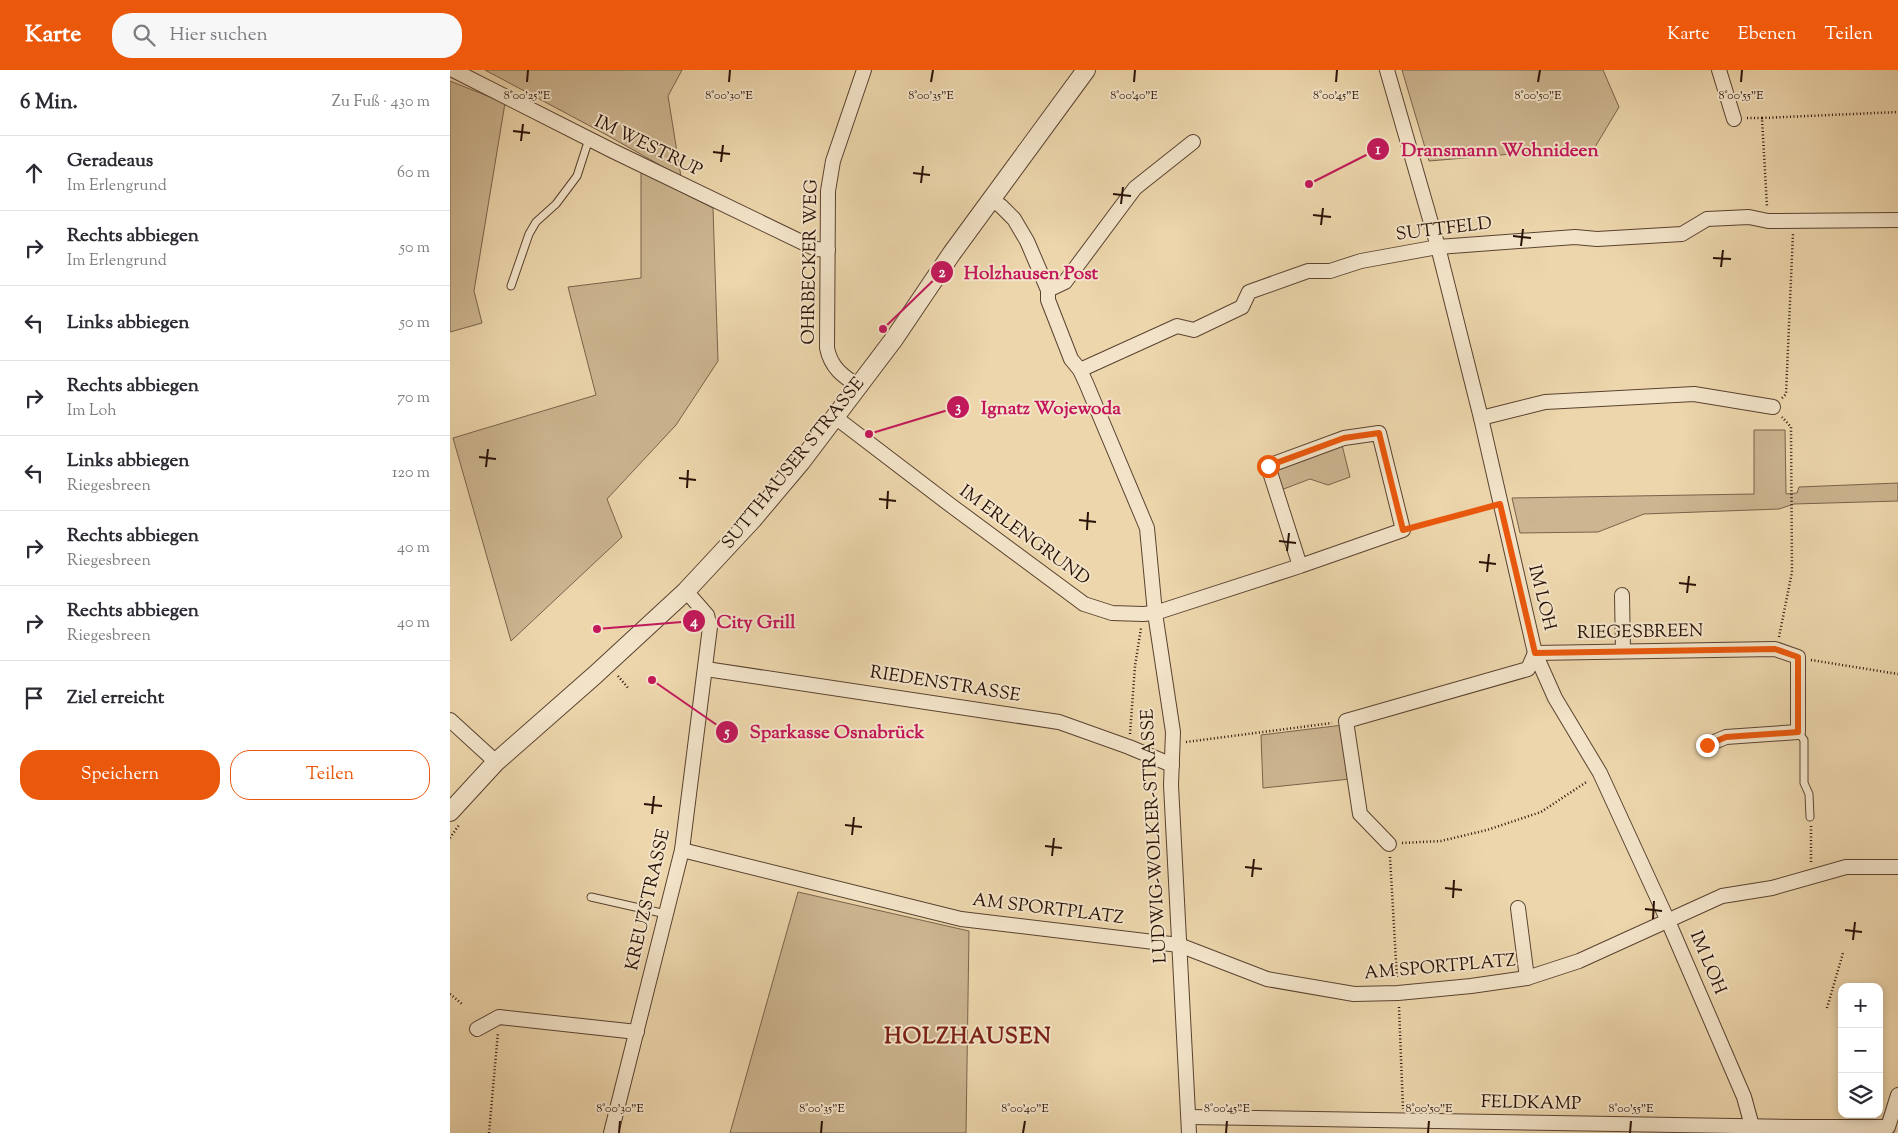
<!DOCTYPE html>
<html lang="de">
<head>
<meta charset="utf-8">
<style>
  body { margin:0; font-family:"Sorts Mill Goudy",serif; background:#f7f7f7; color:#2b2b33 }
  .controls { position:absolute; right:15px; bottom:15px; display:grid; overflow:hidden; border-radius:10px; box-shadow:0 2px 8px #0003 }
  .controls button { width:45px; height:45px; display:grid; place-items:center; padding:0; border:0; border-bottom:1px solid #e1e1e2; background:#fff; color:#2b2b33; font:25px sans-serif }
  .stop { position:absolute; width:15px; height:15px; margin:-11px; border:4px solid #ea580c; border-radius:50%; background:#fff }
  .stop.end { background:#ea580c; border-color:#fff; box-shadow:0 1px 5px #0008 }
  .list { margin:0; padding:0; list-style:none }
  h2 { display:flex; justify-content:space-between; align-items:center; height:65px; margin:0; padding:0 20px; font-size:21px }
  h2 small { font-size:16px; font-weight:400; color:#7c7c81 }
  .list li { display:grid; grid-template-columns:32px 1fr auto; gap:15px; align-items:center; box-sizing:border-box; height:75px; padding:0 20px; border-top:1px solid #e1e1e2 }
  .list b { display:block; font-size:19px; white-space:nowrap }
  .list p { margin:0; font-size:16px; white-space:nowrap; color:#7c7c81 }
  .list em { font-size:16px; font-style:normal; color:#7c7c81 }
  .actions { display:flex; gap:10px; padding:15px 20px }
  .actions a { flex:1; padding:11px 0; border:1px solid #ea580c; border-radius:20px; text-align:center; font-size:18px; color:#ea580c }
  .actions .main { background:#ea580c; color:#fff }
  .icon { flex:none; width:28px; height:28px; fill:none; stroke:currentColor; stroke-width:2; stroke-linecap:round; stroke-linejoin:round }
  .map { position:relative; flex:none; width:1448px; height:1063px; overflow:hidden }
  header { display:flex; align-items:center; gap:30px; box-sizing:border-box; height:70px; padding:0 25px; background:#ea580c; color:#fff }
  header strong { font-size:24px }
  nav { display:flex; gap:28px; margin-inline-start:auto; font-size:18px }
  .search { width:350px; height:45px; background:#f7f7f7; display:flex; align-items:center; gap:12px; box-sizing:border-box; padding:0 18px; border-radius:20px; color:#7c7c81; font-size:19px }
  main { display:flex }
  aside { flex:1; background:#fff }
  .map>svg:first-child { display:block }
  .green { fill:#ccb590; stroke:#7a634c }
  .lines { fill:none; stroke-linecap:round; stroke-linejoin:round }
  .service-casing { stroke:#594230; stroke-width:9 }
  .minor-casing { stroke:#594230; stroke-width:16 }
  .tertiary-casing { stroke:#594230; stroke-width:20 }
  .path { stroke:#281107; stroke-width:2.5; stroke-dasharray:1 2.5; stroke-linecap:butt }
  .service { stroke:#f3e4c9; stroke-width:7 }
  .minor { stroke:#f3e4c9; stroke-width:14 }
  .tertiary { stroke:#f3e4c9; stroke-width:18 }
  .route { stroke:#ea580c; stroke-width:6 }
  .ticks { fill:none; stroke:#281107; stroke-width:2 }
  .labels { text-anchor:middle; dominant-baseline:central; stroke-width:4; stroke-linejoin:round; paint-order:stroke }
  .street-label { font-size:18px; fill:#281107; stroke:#f3e4c9 }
  .district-label { font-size:22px; font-weight:bold; letter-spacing:1px; fill:#7a1f14; stroke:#f3e4c9 }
  .ticks-label { font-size:12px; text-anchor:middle; fill:#281107; stroke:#f3e4c9; stroke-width:4; stroke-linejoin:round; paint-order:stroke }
  .leader { fill:none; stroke:#c2185b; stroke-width:2 }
  .callout-dot { fill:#c2185b; stroke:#f3e4c9; stroke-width:2 }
  .mark-label { font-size:15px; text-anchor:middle; font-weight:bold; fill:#fff }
  .callout-label { font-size:19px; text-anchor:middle; font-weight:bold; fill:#c2185b; stroke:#f3e4c9; stroke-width:4; stroke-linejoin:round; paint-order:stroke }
</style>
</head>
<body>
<header>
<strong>Karte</strong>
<div class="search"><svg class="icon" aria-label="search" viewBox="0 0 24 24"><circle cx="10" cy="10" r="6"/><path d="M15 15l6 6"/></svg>Hier suchen</div>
<nav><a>Karte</a><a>Ebenen</a><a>Teilen</a></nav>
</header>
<main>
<aside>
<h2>6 Min.<small>Zu Fuß · 430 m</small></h2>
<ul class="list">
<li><svg class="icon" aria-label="ahead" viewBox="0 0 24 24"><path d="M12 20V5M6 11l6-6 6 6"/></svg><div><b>Geradeaus</b><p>Im Erlengrund</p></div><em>60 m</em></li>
<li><svg class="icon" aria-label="right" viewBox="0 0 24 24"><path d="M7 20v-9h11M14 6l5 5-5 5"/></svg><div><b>Rechts abbiegen</b><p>Im Erlengrund</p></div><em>50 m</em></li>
<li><svg class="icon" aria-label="left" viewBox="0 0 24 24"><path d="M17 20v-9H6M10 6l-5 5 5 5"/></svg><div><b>Links abbiegen</b></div><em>50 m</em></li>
<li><svg class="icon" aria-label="right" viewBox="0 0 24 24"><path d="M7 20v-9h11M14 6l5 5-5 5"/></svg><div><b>Rechts abbiegen</b><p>Im Loh</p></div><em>70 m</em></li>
<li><svg class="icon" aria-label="left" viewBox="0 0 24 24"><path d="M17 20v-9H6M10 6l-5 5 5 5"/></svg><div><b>Links abbiegen</b><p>Riegesbreen</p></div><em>120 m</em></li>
<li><svg class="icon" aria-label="right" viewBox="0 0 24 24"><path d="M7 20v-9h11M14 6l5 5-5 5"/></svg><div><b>Rechts abbiegen</b><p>Riegesbreen</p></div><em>40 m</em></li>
<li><svg class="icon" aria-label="right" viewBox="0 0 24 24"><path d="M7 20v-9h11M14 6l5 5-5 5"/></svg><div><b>Rechts abbiegen</b><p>Riegesbreen</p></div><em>40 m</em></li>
<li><svg class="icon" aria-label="arrive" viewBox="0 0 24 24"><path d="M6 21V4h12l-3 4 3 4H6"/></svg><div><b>Ziel erreicht</b></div></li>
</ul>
<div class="actions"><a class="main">Speichern</a><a>Teilen</a></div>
</aside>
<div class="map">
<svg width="1448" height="1063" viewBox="0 0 1448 1063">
  <rect width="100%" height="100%" fill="#edd6ac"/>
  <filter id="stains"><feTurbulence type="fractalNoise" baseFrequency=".004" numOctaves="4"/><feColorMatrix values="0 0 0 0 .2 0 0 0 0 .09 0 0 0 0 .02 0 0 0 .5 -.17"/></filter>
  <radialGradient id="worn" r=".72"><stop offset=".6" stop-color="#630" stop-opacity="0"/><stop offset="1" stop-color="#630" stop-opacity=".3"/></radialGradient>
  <g class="green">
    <path d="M35,0H232L218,26L231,107L155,64Z"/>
    <path d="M952,0H1153L1169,37L1145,77L979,91Z"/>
    <path d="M0,11L55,33L24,221L32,253L0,262Z"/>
    <path d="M191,102L263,138L268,291L226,355L157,429L172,467L61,571L3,368L146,325L118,217L191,208Z"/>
    <path d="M1304,360H1335L1336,424L1347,423L1349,417L1448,413V431L1344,434L1329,439L1194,444L1148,462L1070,463L1062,428L1304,424Z"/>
    <path d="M892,375L900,407L878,415L860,409L831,420L824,398Z"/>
    <path d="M893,655L900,709L813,718L811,665Z"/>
    <path d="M348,822L519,861L516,1063H280Z"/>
  </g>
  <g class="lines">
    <defs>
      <g id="service">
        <path d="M61,216L79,164L86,152L106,134L127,106L139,69"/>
        <path d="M1348,662L1354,670V713L1359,724L1360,747"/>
        <path d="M141,827L216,844"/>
      </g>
      <g id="minor">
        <path d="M3,0L163,81L366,179L378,180"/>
        <path d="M937,0L988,177L1031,348L1085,583L1105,628L1150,703L1218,851L1294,1027L1302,1056V1063"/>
        <path d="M1269,0L1284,49"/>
        <path d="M542,130L551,136L564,149L577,171L598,220V230L621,289L630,300L636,313L697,458L705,543L723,662L721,715L739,1063"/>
        <path d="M598,220L615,212L685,118L743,72"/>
        <path d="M630,300L727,256L744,260L792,237L799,222L858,201H880L911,191L988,177L1125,167L1147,169L1232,164L1257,149L1299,147L1318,151L1448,150"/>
        <path d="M408,316C393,306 381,298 377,278L378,121L383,91L414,0"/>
        <path d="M385,347L503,437L634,534L662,543L693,544L705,543L850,496L818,396L894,368L929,363L953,460L850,496"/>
        <path d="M1031,348L1095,332L1244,324L1323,337"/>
        <path d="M1172,525L1173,581"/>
        <path d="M256,599L609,652L679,677L722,695"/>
        <path d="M0,650L46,692"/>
        <path d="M939,774L910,744L896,651L1078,599L1085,583L1325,579L1348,587V662L1276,667L1257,675"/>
        <path d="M232,780L511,849L729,875L817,909L904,924L948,923L1021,916L1077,908L1129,891L1272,826L1322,818L1396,797H1448"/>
        <path d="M1068,838L1077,908"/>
        <path d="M27,959L49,947L187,962"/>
        <path d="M739,1047L1347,1057H1438L1448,1025"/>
        <path d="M161,1063L232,780L260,557L257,545L236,521"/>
      </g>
      <path id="tertiary" d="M0,742L46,692L145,605L236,521L303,449L351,392L444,269L502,183L636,0"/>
    </defs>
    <use href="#service" class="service-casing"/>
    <use href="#minor" class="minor-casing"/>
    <use href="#tertiary" class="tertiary-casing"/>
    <g class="path">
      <path d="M1297,48H1312L1317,137"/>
      <path d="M1312,48L1448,42"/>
      <path d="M1332,328L1336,324L1343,163"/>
      <path d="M967,457L1039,437"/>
      <path d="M1329,567L1342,502L1341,357L1332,347"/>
      <path d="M1361,590L1448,604"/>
      <path d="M168,606L179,619"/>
      <path d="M680,664L685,596L691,558"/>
      <path d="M736,672L882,653"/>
      <path d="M1361,756V793"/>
      <path d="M0,768L9,755"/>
      <path d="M952,773L991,771L1037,760L1091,742L1138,711"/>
      <path d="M940,787L947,909"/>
      <path d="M0,924L12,934"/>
      <path d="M949,937L953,1039"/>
      <path d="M1377,938L1393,883"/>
      <path d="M39,1063L48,962"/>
    </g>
    <use href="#service" class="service"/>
    <use href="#minor" class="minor"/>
    <use href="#tertiary" class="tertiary"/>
  </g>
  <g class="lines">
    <path class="route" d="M818,396L894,368L929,363L953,460L1050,434L1085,583L1325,579L1348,587V662L1276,667L1257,675"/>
  </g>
  <path class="ticks" d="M77,12L78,0M279,12L280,0M481,12L483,0M684,12L685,0M886,12L887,0M1088,12L1090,0M1291,12L1292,0M63,61L80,63M71,71L73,54M263,82L280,84M271,92L273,75M463,103L480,105M471,113L473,96M663,124L681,126M671,134L673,117M863,145L881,147M871,155L873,138M1063,166L1081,168M1071,176L1073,159M1263,188L1281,189M1271,197L1273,180M29,387L46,389M36,397L38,379M229,408L246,410M237,418L238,400M429,429L446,431M437,439L438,421M629,450L646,452M637,460L638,442M829,471L846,473M837,481L839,463M1029,492L1046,494M1037,502L1039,484M1229,513L1246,515M1237,523L1239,506M194,734L212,736M202,744L204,726M395,755L412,757M402,765L404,747M595,776L612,778M602,786L604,768M795,797L812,799M802,807L804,789M995,818L1012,820M1003,828L1004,810M1195,839L1212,841M1203,849L1204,831M1395,860L1412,862M1403,870L1405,852M169,1063L170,1051M371,1063L372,1051M573,1063L575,1051M776,1063L777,1051M978,1063L979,1051M1180,1063L1181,1051"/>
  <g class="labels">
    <g class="street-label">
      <text transform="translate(198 77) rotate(26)">IM WESTRUP</text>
      <text transform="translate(994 160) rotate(-7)">SUTTFELD</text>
      <text transform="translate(361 192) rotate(-89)">OHRBECKER WEG</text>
      <text transform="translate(344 394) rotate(-51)">SUTTHAUSER STRASSE</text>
      <text transform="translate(574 466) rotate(36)">IM ERLENGRUND</text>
      <text transform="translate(1091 528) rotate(76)">IM LOH</text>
      <text transform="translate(1190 563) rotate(-1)">RIEGESBREEN</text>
      <text transform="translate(495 615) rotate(9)">RIEDENSTRASSE</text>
      <text transform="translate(705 766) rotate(-93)">LUDWIG-WOLKER-STRASSE</text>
      <text transform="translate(199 830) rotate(-77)">KREUZSTRASSE</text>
      <text transform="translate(598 840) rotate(7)">AM SPORTPLATZ</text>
      <text transform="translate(1257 893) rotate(67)">IM LOH</text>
      <text transform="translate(990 898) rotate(-5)">AM SPORTPLATZ</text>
      <text transform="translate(1081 1034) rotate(1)">FELDKAMP</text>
    </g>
    <g class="district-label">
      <text x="518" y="968">HOLZHAUSEN</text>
    </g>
  </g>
  <g class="ticks-label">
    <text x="77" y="29">8°00'25"E</text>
    <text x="279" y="29">8°00'30"E</text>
    <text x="481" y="29">8°00'35"E</text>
    <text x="684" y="29">8°00'40"E</text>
    <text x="886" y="29">8°00'45"E</text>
    <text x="1088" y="29">8°00'50"E</text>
    <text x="1291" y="29">8°00'55"E</text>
    <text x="170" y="1042">8°00'30"E</text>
    <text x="372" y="1042">8°00'35"E</text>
    <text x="575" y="1042">8°00'40"E</text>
    <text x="777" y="1042">8°00'45"E</text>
    <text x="979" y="1042">8°00'50"E</text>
    <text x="1181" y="1042">8°00'55"E</text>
  </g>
  <path class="leader" d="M859 114L928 79M433 259L492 202M419 364L508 337M147 559L244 551M202 610L277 662"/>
  <g class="callout-dot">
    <circle cx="859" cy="114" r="5"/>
    <circle cx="433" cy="259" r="5"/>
    <circle cx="419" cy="364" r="5"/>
    <circle cx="147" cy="559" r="5"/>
    <circle cx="202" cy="610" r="5"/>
    <circle cx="928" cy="79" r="12"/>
    <circle cx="492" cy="202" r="12"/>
    <circle cx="508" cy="337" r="12"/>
    <circle cx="244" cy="551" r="12"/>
    <circle cx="277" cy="662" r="12"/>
  </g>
  <g class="mark-label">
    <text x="928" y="84">1</text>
    <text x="492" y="207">2</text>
    <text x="508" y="342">3</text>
    <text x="244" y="556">4</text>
    <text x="277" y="667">5</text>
  </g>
  <g class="callout-label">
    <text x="1050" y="86">Dransmann Wohnideen</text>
    <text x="581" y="209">Holzhausen Post</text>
    <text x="601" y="344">Ignatz Wojewoda</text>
    <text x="306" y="558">City Grill</text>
    <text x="387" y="668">Sparkasse Osnabrück</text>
  </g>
  <rect width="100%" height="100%" filter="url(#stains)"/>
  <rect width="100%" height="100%" fill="url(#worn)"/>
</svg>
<div class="controls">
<button>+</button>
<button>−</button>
<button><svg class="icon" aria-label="layers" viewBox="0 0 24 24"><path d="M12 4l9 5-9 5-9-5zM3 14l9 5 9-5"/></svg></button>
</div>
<div class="stop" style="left:818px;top:396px"></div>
<div class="stop end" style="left:1257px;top:675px"></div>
</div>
</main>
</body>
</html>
